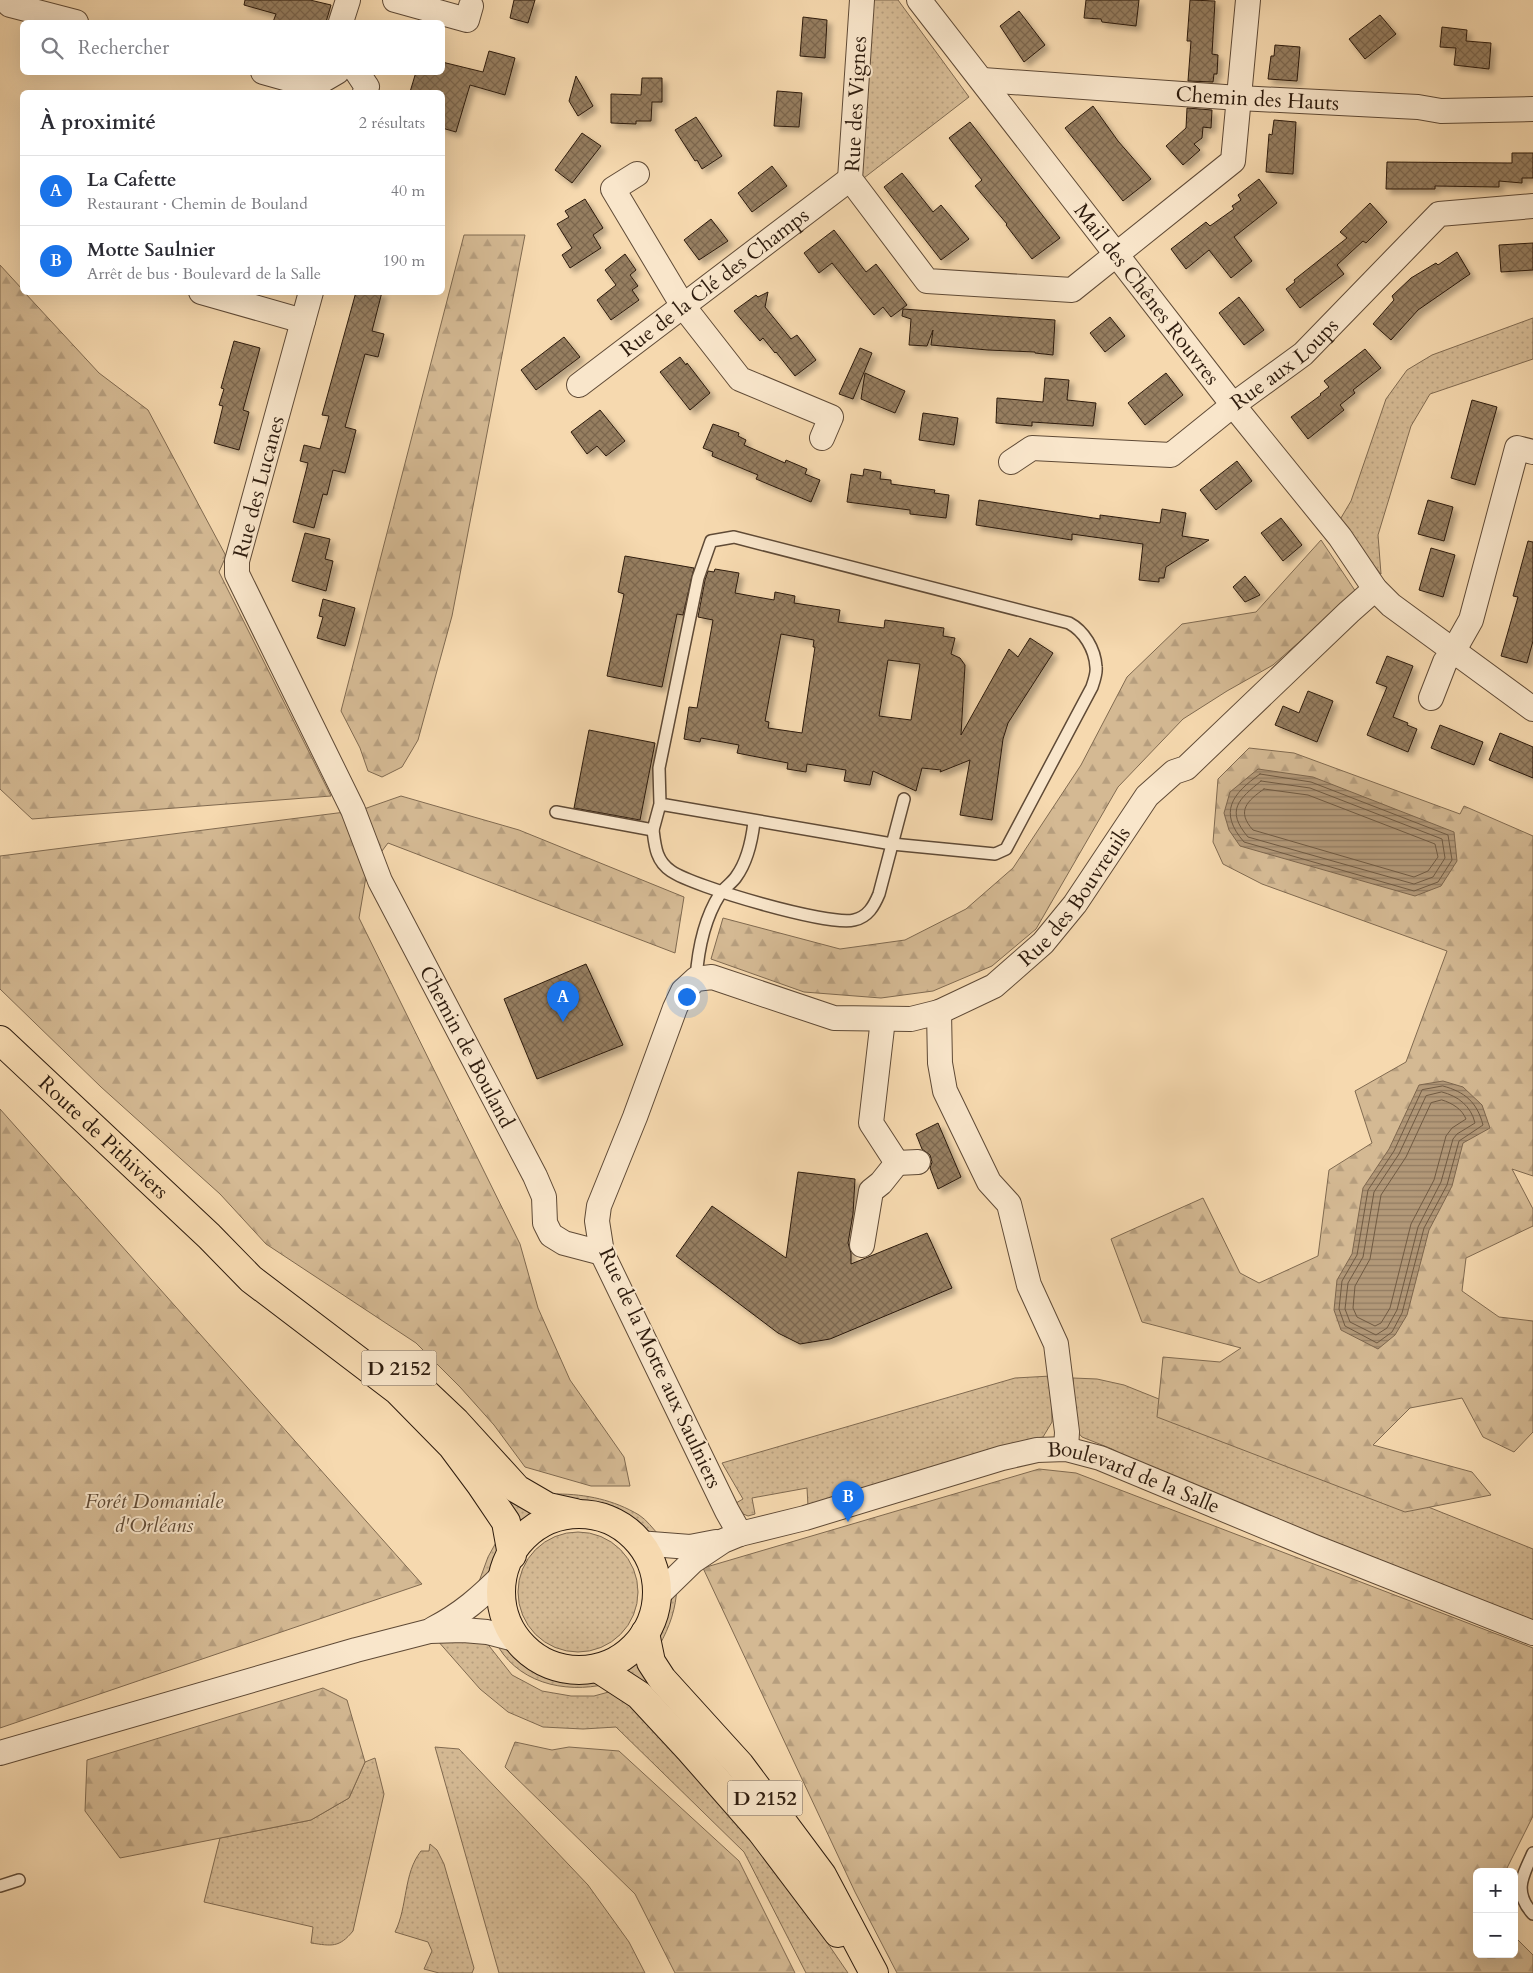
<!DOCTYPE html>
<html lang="fr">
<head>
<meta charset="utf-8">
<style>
  body { margin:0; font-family:Cardo,serif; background:#f2f2f3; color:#2b2b33 }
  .controls { position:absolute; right:15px; bottom:15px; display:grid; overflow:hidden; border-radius:8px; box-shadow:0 5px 20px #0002 }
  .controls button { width:45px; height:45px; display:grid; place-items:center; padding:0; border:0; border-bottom:1px solid #e1e1e2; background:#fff; color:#2b2b33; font:25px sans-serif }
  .you { position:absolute; left:686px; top:996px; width:18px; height:18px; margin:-12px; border:4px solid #fff; border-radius:50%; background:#1a73e8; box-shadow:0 0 0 8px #1a73e833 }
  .badge { display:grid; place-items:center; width:32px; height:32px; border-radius:50%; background:#1a73e8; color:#fff; font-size:16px; font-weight:700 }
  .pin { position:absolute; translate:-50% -41px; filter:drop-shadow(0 1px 2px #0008) }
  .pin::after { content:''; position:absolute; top:26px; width:18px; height:15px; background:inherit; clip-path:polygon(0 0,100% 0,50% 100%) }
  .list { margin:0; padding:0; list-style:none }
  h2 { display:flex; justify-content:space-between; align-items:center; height:65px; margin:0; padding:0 20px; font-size:21px }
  h2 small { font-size:16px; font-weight:400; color:#7c7c81 }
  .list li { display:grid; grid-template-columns:32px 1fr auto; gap:15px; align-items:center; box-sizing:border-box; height:70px; padding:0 20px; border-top:1px solid #e1e1e2 }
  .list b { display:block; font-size:19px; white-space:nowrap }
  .list p { margin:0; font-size:16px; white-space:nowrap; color:#7c7c81 }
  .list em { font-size:16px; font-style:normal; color:#7c7c81 }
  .icon { flex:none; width:28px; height:28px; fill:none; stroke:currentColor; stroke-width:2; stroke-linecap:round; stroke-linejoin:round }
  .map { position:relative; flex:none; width:1533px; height:1973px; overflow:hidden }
  .search { position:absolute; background:#fff; box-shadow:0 5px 20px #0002; left:20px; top:20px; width:425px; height:55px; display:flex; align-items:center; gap:12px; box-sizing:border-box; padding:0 18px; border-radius:8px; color:#7c7c81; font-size:19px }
  .panel { position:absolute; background:#fff; box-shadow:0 5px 20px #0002; left:20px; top:90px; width:425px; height:205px; border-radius:8px }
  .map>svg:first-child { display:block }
  .green { fill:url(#green-dots); stroke:#806a50 }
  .forest { fill:url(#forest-firs); stroke:#806a50 }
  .water { fill:url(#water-rules); stroke:#7d664d }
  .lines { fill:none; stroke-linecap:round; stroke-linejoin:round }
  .shore { stroke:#705a42; stroke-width:1 }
  .building { fill:url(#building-cross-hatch); stroke:#2d1b0d; fill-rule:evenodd; filter:url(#shadow) }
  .lane-casing { stroke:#5f4a36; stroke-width:14 }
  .street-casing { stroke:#5f4a36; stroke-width:26 }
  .primary-casing { stroke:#2d1b0d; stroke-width:30 }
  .lane { stroke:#f9e6cb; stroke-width:11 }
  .street { stroke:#f9e6cb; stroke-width:24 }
  .primary { stroke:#f6d9af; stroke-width:28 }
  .labels { text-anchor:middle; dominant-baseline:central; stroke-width:4; stroke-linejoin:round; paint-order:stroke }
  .shield { fill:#f9e6cb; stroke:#6a5846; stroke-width:1 }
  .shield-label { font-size:20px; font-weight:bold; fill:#2d1b0d }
  .street-label { font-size:21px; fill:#2d1b0d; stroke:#f9e6cb }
  .park-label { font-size:21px; font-style:italic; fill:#5f4a35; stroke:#f9e6cb }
</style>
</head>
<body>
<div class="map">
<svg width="1533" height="1973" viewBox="0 0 1533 1973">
  <defs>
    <pattern id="green-dots" width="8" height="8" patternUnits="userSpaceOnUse" patternTransform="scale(1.25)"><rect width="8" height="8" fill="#d4b993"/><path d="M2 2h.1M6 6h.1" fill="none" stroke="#b69e7e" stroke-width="1.8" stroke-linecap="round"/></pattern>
    <pattern id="forest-firs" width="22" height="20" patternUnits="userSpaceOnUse" patternTransform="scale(1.25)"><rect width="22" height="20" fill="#d4b993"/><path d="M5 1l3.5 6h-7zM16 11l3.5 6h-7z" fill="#b69e7e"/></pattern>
    <pattern id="water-rules" width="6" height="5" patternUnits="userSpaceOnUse" patternTransform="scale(1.25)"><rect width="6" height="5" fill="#b29878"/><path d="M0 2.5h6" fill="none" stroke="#917b61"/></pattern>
    <pattern id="building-cross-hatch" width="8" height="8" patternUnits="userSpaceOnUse" patternTransform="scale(1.25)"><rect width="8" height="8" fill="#967e61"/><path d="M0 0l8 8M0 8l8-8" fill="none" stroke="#7b664e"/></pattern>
    <filter id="shadow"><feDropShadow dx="4.5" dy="4.5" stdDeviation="2.5" flood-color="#0004"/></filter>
  </defs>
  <rect width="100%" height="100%" fill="#f6d9af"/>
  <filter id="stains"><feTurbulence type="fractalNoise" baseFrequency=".004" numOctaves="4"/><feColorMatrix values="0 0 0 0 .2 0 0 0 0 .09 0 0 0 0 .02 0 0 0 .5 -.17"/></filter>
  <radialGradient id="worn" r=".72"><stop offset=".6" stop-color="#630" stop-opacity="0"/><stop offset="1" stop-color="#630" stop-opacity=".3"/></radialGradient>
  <g class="green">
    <path d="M871,0H898L969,97L860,181Z"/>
    <path d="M1533,318V359L1430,394L1411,426L1378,535L1381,574L1338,523L1351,501L1386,399L1407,370L1432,355Z"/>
    <path d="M1051,1376L1052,1422L1043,1437L965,1458L808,1506L807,1488L752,1498L755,1514L748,1516L741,1513L736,1503L743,1499L722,1463L1015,1378Z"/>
    <path d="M1073,1378L1097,1379L1124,1385L1533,1549V1623L1164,1476L1112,1449L1082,1437L1075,1429Z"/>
    <path d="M489,1474L529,1512L530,1518L513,1530Z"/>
    <path d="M557,1494C586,1494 614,1500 639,1515C647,1520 653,1529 659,1535L645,1534L623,1519L601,1509L546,1501Z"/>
    <circle cx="578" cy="1592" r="60"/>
    <path d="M499,1537C501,1566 499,1568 477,1587L488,1557Z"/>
    <path d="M677,1586C676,1609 670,1626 659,1646L655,1635L666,1598Z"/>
    <path d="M494,1639C499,1642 506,1644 511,1647C524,1657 534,1668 550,1673C569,1678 590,1675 607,1684C564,1694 515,1683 494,1639Z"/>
    <path d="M437,1640L486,1642L512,1675L542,1691L571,1696H594L616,1690L757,1840L848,1973H806L744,1852L616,1727L583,1729L543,1727L508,1712L480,1689Z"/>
    <path d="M636,1655L673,1706L664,1713L620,1667Z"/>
    <path d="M435,1747L459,1749L588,1885L629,1942L645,1973H499Z"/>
    <path d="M375,1758L384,1794L353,1931C339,1948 332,1946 311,1943L313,1927L204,1902L220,1838L311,1820L349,1798L365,1762Z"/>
    <path d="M430,1844L437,1850L444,1864L474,1968L472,1973H439L424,1969L432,1951L428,1942L395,1932C408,1906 403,1874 421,1851H429Z"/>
  </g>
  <g class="forest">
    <path d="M464,235H525L452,616L418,740L402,767L382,777L368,771L360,748L341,711Z"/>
    <path d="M0,265L22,289V292L25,293L99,373L148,410L226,556L219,572L331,796L32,819L0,789Z"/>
    <path d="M1321,540L1356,592L1273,665L1227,691L1183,719L1118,787L1036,929L992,966L933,991L881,998L804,992L711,959L723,918L840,949L905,940L966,909L1013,868L1081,765L1127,677L1182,624L1256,612Z"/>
    <path d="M1249,748L1294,753L1460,814L1464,806L1533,836V1176L1512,1169L1533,1209V1226L1466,1258L1462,1291L1499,1317L1533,1321V1432L1514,1452L1483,1437L1462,1398L1410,1408L1373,1445L1472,1472L1491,1495L1405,1512L1157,1417L1163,1357L1220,1362L1241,1348L1142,1322L1111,1239L1203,1198L1240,1273L1259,1283L1318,1256L1329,1170L1372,1143L1355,1091L1406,1062L1447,951L1262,884L1223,864L1213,842L1218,779Z"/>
    <path d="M401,796L519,830L684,897L675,953L388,843L367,871L359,918L520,1244L538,1308L570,1380L624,1457L630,1486H591L525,1467L494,1425L460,1387L416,1343L266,1244L220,1194L101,1087L0,989V856L361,810Z"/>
    <path d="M0,1109L422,1584L0,1728Z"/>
    <path d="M1039,1469L1076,1473L1533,1648V1816L1505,1872H1477V1954H1514V1936L1533,1955V1973H897L855,1892L703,1568Z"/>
    <path d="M323,1688L347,1700L365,1762L349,1798L311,1820L120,1858L85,1811L87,1760Z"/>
    <path d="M515,1742L552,1750L569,1747L619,1751L739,1861L795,1973H675L635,1894L505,1767Z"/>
  </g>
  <g class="water">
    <path d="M1258,769L1313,777L1454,832L1457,861L1441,886L1415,896L1240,846L1229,830L1224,813L1230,792Z"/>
    <path d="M1443,1081L1463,1087L1482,1105L1490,1128L1463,1143L1452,1186L1429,1230L1407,1315L1395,1335L1378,1349L1341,1330L1334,1310L1337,1280L1352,1254L1363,1188L1389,1149L1419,1085Z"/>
  </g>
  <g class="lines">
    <g class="shore">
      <path d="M1260,774L1311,782L1448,835L1452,860L1438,882L1414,891L1244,842C1218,812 1232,794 1260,774Z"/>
      <path d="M1261,781L1310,788L1442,839L1445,858L1433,877L1414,884L1248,837C1225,810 1239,799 1261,781Z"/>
      <path d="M1264,789L1308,795L1435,844L1438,857L1428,871L1414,877L1253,830C1236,811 1247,801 1264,789Z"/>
      <path d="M1443,1086C1465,1092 1477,1102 1483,1125L1459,1141L1447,1185L1424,1228L1402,1313L1392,1332L1377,1343L1345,1326L1339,1309L1342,1281L1357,1255L1368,1190L1394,1151L1422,1090Z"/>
      <path d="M1442,1092C1458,1096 1471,1106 1475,1123L1457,1134L1453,1139L1441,1182L1418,1227L1397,1310L1387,1328L1376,1335L1350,1322L1345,1309L1348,1283L1363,1257L1374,1192L1399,1154L1426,1096Z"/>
      <path d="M1442,1100C1452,1103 1462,1109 1466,1119L1452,1128L1446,1136L1434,1180L1411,1224L1390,1308L1381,1323L1375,1326L1357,1317L1353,1308L1355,1286L1370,1259L1381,1195L1406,1157L1431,1103Z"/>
    </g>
  </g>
  <g class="building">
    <path d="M245,0H310L331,5L326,22H273L276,14L244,5Z"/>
    <path d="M514,0H535L528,23L510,18Z"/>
    <path d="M1086,0H1139L1136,26L1102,22L1101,19L1084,18Z"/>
    <path d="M1190,0L1215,1L1212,54L1218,55L1217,74H1214L1213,82L1188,81L1191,41H1187Z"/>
    <path d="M1019,11L1045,45L1024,62L1000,26Z"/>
    <path d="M1380,15L1396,34L1365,59L1349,39Z"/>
    <path d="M803,17L827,20L825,58L800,56Z"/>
    <path d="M1442,27L1467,30L1466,41L1491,43L1489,69L1454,65L1456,48L1440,47Z"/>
    <path d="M1275,45L1300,47L1297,81L1268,79L1271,56H1274Z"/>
    <path d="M489,51L515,58L505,95L470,85L456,132L442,128V92H410L416,72H442V62L483,72Z"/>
    <path d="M576,76L593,106L578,116L569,101Z"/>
    <path d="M642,78H662V102H652L651,121H636V124L611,123V94L641,95Z"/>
    <path d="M777,91L802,93L799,127L774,126Z"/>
    <path d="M1093,106L1118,141L1151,179L1123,201L1065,128Z"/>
    <path d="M1187,108L1212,110L1211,128L1203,127L1202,138L1194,144L1200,150L1183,165L1166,146L1186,128Z"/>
    <path d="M696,117L722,156L702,169L697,160L695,161L675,130Z"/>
    <path d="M1274,120L1296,122L1293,174L1266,172L1269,134L1272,135Z"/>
    <path d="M970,122L1060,238L1032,259L1006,225L1007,224L975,186L982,180L949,138Z"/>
    <path d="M582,133L601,146L572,183L555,170Z"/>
    <path d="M1512,153H1533V178H1522V183L1499,181V187L1435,186V189H1386L1387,162L1512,163Z"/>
    <path d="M772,166L787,186L752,212L738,193Z"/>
    <path d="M902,173L933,212L941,205L969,239L941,260L884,187Z"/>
    <path d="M1259,179L1277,203L1234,237L1252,261L1231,278L1209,250L1186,269L1171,249L1206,222L1210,226L1234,209L1232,206L1241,200L1238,195Z"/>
    <path d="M585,199L603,228L593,235L601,248L570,268L562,255L572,248L557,224L569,217L565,211Z"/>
    <path d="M1370,203L1387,222L1366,243L1363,241L1337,265L1344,274L1300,308L1286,289L1295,282L1294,280L1347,238L1340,232Z"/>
    <path d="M711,219L728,241L699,260L684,240Z"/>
    <path d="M834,230L866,272L876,264L907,305L891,317L883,307L874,315L832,263L819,273L804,253Z"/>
    <path d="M1533,243V270L1501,272L1499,245Z"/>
    <path d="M1457,252L1470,274L1418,310L1391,340L1373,324L1394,300L1392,296L1411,278L1436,263L1438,265Z"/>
    <path d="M625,254L636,270L630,275L638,286L632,290L639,300L611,320L597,300L616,285L605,270Z"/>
    <path d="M356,292H382L372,331L384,334L378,357L365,354L345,427L356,430L345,473L333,470L327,495L323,494L314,528L293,522L308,463L300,461L304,445L320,449L329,416L322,415Z"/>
    <path d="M768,292L765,307L791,339L797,335L816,360L795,376L776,352L775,353L763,338L760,341L734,311L756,295L758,297Z"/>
    <path d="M1239,297L1264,330L1244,345L1219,313Z"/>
    <path d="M903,309L1055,320L1053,355L1035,353V352L988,350L931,345L933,330L927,346L909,345L911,319L902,316Z"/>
    <path d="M1110,317L1125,336L1105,352L1090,333Z"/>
    <path d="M564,337L580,357L536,390L521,370Z"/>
    <path d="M234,341L260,348L243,410L249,412L239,450L214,443L223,406L219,405L224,389L221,388Z"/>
    <path d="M860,348L872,353L853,399L839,394Z"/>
    <path d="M1365,349L1381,368L1353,390L1355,393L1340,405L1344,410L1308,439L1291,417L1321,395L1320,394L1329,387L1324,381Z"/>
    <path d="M680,357L686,365L687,363L710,393L690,410L660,372Z"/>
    <path d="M865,373L905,391L895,413L861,399Z"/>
    <path d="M1166,373L1183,395L1145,425L1128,403Z"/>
    <path d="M1045,378L1069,380L1067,400L1096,403L1093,426L1032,422V426L996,423L997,398L1043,402Z"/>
    <path d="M1472,400L1497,407L1475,485L1451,478Z"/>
    <path d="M600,410L625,441L606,456L597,446L587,454L571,432Z"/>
    <path d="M923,413L958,418L954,445L919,440Z"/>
    <path d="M713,424L739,433L738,436L746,440L744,445L785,463L786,460L807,469L805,474L820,480L811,502L756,479L758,475L712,456L713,452L703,448Z"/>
    <path d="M1237,461L1252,481L1216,510L1200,490Z"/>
    <path d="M864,469L881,472L880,479L891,480V484L935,490L934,493L949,495L946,518L910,514V510L847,502L851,474L863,476Z"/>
    <path d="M979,500L1100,519V515L1160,523L1162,509L1186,513L1182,536L1209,540L1166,567L1164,578H1159V582L1139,580L1143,544L1072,534V540L976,525Z"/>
    <path d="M1428,500L1453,507L1444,541L1418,534Z"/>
    <path d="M1281,518L1302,545L1283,561L1261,533Z"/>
    <path d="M305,533L330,539L325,559L333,561L326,591L292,581Z"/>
    <path d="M1528,541L1533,542V641L1527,663L1501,656L1518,597L1513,596Z"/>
    <path d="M1431,548L1455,555L1443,597L1419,590Z"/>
    <path d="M625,556L694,568L683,615L677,614L662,687L607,676L624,594L618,592Z"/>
    <path d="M715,569L739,573L735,593L774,600L775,592L795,596L794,603L840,610L838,622L884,628L885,620L944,628L943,636L955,638L951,654L960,658L965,665L961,735L1009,649L1018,657L1030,638L1053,653L1008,723L1003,739L992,820L960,815L970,760L940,772L941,770L922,768L916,791L873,771L870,785L844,781L846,770L807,764L806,772L787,769L788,763L737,753L739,745L701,738L700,742L684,739L689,707L697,708L713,620L698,617L705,580L708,571L714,572ZM781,634L814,640L813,647H815L802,733L768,728L769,722L765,721ZM888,660L920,664L911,720L879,716Z"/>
    <path d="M1245,576L1260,595L1245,602L1233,587Z"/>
    <path d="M323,599L355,608L345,646L317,638L323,617L319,616Z"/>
    <path d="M1387,656L1413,666L1393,717L1408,723L1407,725L1417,729L1408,752L1367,735L1387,687L1376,683Z"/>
    <path d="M1308,691L1333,701L1317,742L1275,725L1283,706L1299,713Z"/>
    <path d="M1440,725L1483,742L1474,765L1431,748Z"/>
    <path d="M589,730L655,743L640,820L574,808Z"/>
    <path d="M1500,733L1533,747V778L1489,760Z"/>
    <path d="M586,964L623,1045L537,1079L504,999Z"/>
    <path d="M938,1123L961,1177L938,1189L930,1168L932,1162L930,1155L922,1149L916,1134Z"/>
    <path d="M798,1172L855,1179L853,1214L848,1243L851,1253V1264L927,1233L952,1288L830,1339L800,1344L778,1333L676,1256L712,1206L786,1258Z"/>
  </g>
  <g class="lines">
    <defs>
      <g id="lane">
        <path d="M556,812L653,830L660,804L659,768L698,578L711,541L734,537L1069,623C1084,631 1095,649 1096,667C1097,673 1094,681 1092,687L1006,849L995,854L892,844L660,804"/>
        <path d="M653,830C655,846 656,861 671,871C694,887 828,926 854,920C868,917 874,906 879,894L904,799"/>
        <path d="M696,979C698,950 704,919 720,894C725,887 732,883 736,877C747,862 752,839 754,822"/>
        <path d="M1533,1853C1522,1877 1513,1892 1533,1914"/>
        <path d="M0,1886L19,1880"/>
      </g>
      <g id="street">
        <path d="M5,0L10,5L76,22"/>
        <path d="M395,0L467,20L471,6"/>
        <path d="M862,0L850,179L927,281L1072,290L1233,161L1248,0"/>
        <path id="s1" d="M919,0L1233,405L1340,537L1375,589L1391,605L1533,709"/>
        <path d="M341,22L348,0"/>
        <path d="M263,72L313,86L337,72"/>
        <path d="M357,72L367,87L365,92"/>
        <path id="s2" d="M983,80L1239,98L1418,107L1441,111L1533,109"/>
        <path d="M637,174L613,189L683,306L740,379L831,417L822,438"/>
        <path d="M201,292L303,321"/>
        <path id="s3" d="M311,292L237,561V574L353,810L380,881L535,1176L544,1197L545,1223L551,1235L564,1243L602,1253"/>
        <path id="s4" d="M579,385L850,179"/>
        <path id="s5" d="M1011,462L1032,448L1171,455L1233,405L1303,354L1439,214L1533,206"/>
        <path d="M1431,698L1445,662L1454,650L1471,620L1517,448L1533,452"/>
        <path d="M939,1012L940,1063L945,1091L989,1182L1009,1204L1029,1285L1056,1344L1067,1432L1066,1449"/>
        <path d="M883,1019L871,1123L897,1163L918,1162"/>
        <path d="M862,1245L871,1191L881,1183L897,1163"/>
        <path id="s6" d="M740,1534L727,1511L602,1253L597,1221L599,1206L635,1117L675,1008L683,991L696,979L712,977L834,1018L911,1019L939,1012L994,986L1043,943L1075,904L1147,796L1174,772L1186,768L1349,612L1375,589"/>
        <path d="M638,1543L690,1547L716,1542"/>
        <path id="s7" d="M657,1596L693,1561L723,1541L740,1534L805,1518L1002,1458L1037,1450L1066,1449L1100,1458L1312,1546L1533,1633"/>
        <path d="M433,1629C462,1614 481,1597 504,1574"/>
        <path d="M0,1753L356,1650L430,1631L463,1630L487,1632L518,1640"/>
      </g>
      <g id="primary">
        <path id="s8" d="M0,1040L209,1236L251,1279L397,1390L452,1446L481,1485L506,1522L512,1555"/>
        <path d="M419,1387L456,1422L517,1489L548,1507L575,1513"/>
        <circle cx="579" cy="1592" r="78"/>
        <path d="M645,1633L651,1662L662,1679L740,1765L822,1875L874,1973"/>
        <path d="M599,1669L639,1695L690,1750L761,1831L838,1933"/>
      </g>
    </defs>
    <use href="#lane" class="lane-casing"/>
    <use href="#street" class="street-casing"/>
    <use href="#primary" class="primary-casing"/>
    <use href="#lane" class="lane"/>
    <use href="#street" class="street"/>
    <use href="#primary" class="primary"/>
  </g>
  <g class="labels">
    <g class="shield">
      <rect x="361.5" y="1350.5" width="75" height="35" rx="4"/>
      <rect x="727.5" y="1780.5" width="75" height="35" rx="4"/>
    </g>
    <g class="shield-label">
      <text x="399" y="1368">D 2152</text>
      <text x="765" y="1798">D 2152</text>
    </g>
    <g class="street-label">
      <text stroke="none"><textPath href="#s2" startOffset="275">Chemin des Hauts</textPath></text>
      <text transform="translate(856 104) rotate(-87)">Rue des Vignes</text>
      <text stroke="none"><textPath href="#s4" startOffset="170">Rue de la Clé des Champs</textPath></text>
      <text stroke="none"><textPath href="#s1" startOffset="372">Mail des Chênes Rouvres</textPath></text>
      <text stroke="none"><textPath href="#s5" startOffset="310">Rue aux Loups</textPath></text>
      <text transform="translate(259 487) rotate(-75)">Rue des Lucanes</text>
      <text stroke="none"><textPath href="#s6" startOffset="1042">Rue des Bouvreuils</textPath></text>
      <text stroke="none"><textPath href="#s3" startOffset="818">Chemin de Bouland</textPath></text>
      <text stroke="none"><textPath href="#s8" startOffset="142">Route de Pithiviers</textPath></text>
      <text transform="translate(660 1368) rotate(65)">Rue de la Motte aux Saulniers</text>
      <text stroke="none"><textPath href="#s7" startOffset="515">Boulevard de la Salle</textPath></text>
    </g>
    <g class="park-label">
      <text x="154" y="1501">Forêt Domaniale<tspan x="154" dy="24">d'Orléans</tspan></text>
    </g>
  </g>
  <rect width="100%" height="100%" filter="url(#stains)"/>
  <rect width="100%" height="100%" fill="url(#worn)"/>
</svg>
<div class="controls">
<button>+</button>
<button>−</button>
</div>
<div class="you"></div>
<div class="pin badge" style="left:563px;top:1022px">A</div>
<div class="pin badge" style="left:848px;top:1522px">B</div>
<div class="search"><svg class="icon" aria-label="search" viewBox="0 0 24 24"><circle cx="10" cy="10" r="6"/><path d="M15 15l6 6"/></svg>Rechercher</div>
<section class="panel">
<h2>À proximité<small>2 résultats</small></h2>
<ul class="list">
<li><span class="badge">A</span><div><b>La Cafette</b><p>Restaurant · Chemin de Bouland</p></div><em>40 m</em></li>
<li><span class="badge">B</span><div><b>Motte Saulnier</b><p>Arrêt de bus · Boulevard de la Salle</p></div><em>190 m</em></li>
</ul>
</section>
</div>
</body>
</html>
